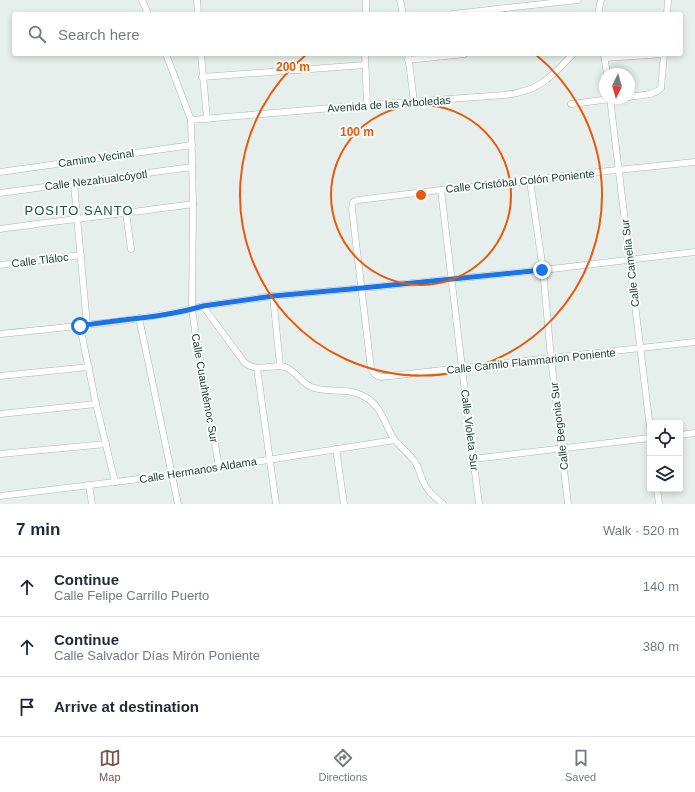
<!DOCTYPE html>
<html lang="en">
<head>
<meta charset="utf-8">
<style>
  body { margin:0; font-family:Arial,sans-serif; background:#f6f6f7; color:#1f2937 }
  .controls { position:absolute; right:12px; bottom:12px; display:grid; overflow:hidden; border-radius:4px; box-shadow:0 2px 6px #0003 }
  .controls button { width:36px; height:36px; display:grid; place-items:center; padding:0; border:0; border-bottom:1px solid #e0e1e3; background:#fff; color:#1f2937; font:20px sans-serif }
  .compass { position:absolute; left:599px; top:68px; width:36px; height:36px; border-radius:50%; background:#fff; box-shadow:0 2px 6px #0003; rotate:185deg }
  .stop { position:absolute; width:12px; height:12px; margin:-9px; border:3px solid #1a73e8; border-radius:50%; background:#fff }
  .stop.end { background:#1a73e8; border-color:#fff; box-shadow:0 1px 4px #0008 }
  .list { margin:0; padding:0; list-style:none }
  h2 { display:flex; justify-content:space-between; align-items:center; height:52px; margin:0; padding:0 16px; font-size:17px }
  h2 small { font-size:13px; font-weight:400; color:#747a83 }
  .list li { display:grid; grid-template-columns:26px 1fr auto; gap:12px; align-items:center; box-sizing:border-box; height:60px; padding:0 16px; border-top:1px solid #e0e1e3 }
  .list b { display:block; font-size:15px; white-space:nowrap }
  .list p { margin:0; font-size:13px; white-space:nowrap; color:#747a83 }
  .list em { font-size:13px; font-style:normal; color:#747a83 }
  .icon { flex:none; width:22px; height:22px; fill:none; stroke:currentColor; stroke-width:2; stroke-linecap:round; stroke-linejoin:round }
  .map { position:relative; flex:none; width:695px; height:504px; overflow:hidden }
  .search { position:absolute; background:#fff; box-shadow:0 2px 6px #0003; left:12px; right:12px; top:12px; height:44px; display:flex; align-items:center; gap:10px; box-sizing:border-box; padding:0 14px; border-radius:4px; color:#747a83; font-size:15px }
  .sheet { height:232px; background:#fff }
  nav { display:flex; justify-content:space-around; align-items:center; box-sizing:border-box; height:56px; border-top:1px solid #e0e1e3; background:#fff; font-size:11px; color:#747a83 }
  nav a { display:grid; justify-items:center; gap:2px }
  nav .on { color:#7f5249 }
  .map>svg:first-child { display:block }
  .lines { fill:none; stroke-linecap:round; stroke-linejoin:round }
  .minor-casing { stroke:#a8b8b2; stroke-width:7 }
  .minor { stroke:#fff; stroke-width:6 }
  .route { stroke:#1a73e8; stroke-width:5 }
  .ring { fill:none; stroke:#e8590c; stroke-width:2 }
  .labels { text-anchor:middle; dominant-baseline:central; stroke-width:4; stroke-linejoin:round; paint-order:stroke }
  .street-label { font-size:11px; fill:#24423a; stroke:#f7fbf9 }
  .quarter-label { font-size:13px; letter-spacing:1px; fill:#1f5548; stroke:#f7fbf9 }
  .centre { fill:#e8590c; stroke:#f7fbf9; stroke-width:2 }
  .ring-label { font-size:12px; text-anchor:middle; font-weight:bold; fill:#e8590c; stroke:#f7fbf9; stroke-width:4; stroke-linejoin:round; paint-order:stroke }
</style>
</head>
<body>
<div class="map">
<svg width="695" height="504" viewBox="0 0 695 504">
  <rect width="100%" height="100%" fill="#e6efeb"/>
  <g class="lines">
    <defs>
      <g id="minor">
        <path d="M142,0L148,14"/>
        <path d="M197,0L198,14"/>
        <path d="M400,0L403,14"/>
        <path d="M366,14V0"/>
        <path d="M453,14L578,0"/>
        <path d="M598,14L601,0"/>
        <path d="M667,14L668,0"/>
        <path d="M166,54L191,120L193,204L192,309L195,330L219,467"/>
        <path d="M201,54L207,119"/>
        <path d="M365,54L367,105"/>
        <path d="M408,54L414,102"/>
        <path d="M604,54L607,74"/>
        <path d="M605,58L664,54L661,88C655,96 638,95 629,97"/>
        <path d="M408,60L464,54"/>
        <path d="M202,77L365,65"/>
        <path d="M610,98L650,428"/>
        <path d="M571,104L619,98"/>
        <path d="M191,120L367,105L504,95C510,94 515,94 520,92C543,88 557,70 573,54"/>
        <path d="M695,162L569,175L530,181L441,190L358,200L353,202L352,209L371,369C374,374 376,376 381,377L695,342"/>
        <path d="M0,172L192,145"/>
        <path d="M530,181L543,270L551,358L568,504"/>
        <path d="M74,184L87,325"/>
        <path d="M441,190L462,368L479,504"/>
        <path d="M0,193L192,167"/>
        <path d="M126,213L131,249"/>
        <path d="M0,229C64,220 129,213 193,204"/>
        <path d="M0,265L81,255"/>
        <path d="M273,296L280,366"/>
        <path d="M203,306L244,362C258,374 270,363 285,367C296,371 301,383 311,387C328,394 347,386 365,397C381,405 385,425 394,439C400,447 409,453 415,462C419,468 420,475 423,481C427,491 435,497 443,504"/>
        <path d="M139,318L178,504"/>
        <path d="M80,326L96,404L115,482"/>
        <path d="M0,334C40,330 79,326 119,321C147,317 176,314 203,306L273,296L362,288L543,270L695,252"/>
        <path d="M257,368L276,504"/>
        <path d="M0,376L89,367"/>
        <path d="M0,414L96,404"/>
        <path d="M680,435L695,433"/>
        <path d="M336,449L344,504"/>
        <path d="M0,454L106,444"/>
        <path d="M473,459L650,438"/>
        <path d="M89,485L92,504"/>
        <path d="M657,489L659,504"/>
        <path d="M0,496L172,475L395,440"/>
      </g>
    </defs>
    <use href="#minor" class="minor-casing"/>
    <use href="#minor" class="minor"/>
  </g>
  <g class="lines">
    <path class="route" d="M80,326C121,319 163,318 203,306L273,296L362,288L542,270"/>
  </g>
  <g class="ring">
    <circle cx="421" cy="195" r="90"/>
    <path d="M535 54A181 181 0 1 1 307 54"/>
  </g>
  <g class="labels">
    <g class="street-label">
      <text transform="translate(389 104) rotate(-4)">Avenida de las Arboledas</text>
      <text transform="translate(96 158) rotate(-8)">Camino Vecinal</text>
      <text transform="translate(96 180) rotate(-7)">Calle Nezahualcóyotl</text>
      <text transform="translate(520 181) rotate(-6)">Calle Cristóbal Colón Poniente</text>
      <text transform="translate(40 260) rotate(-7)">Calle Tláloc</text>
      <text transform="translate(630 263) rotate(-97)">Calle Camelia Sur</text>
      <text transform="translate(531 361) rotate(-6)">Calle Camilo Flammarion Poniente</text>
      <text transform="translate(205 388) rotate(80)">Calle Cuauhtémoc Sur</text>
      <text transform="translate(559 426) rotate(-97)">Calle Begonia Sur</text>
      <text transform="translate(470 430) rotate(83)">Calle Violeta Sur</text>
      <text transform="translate(198 470) rotate(-9)">Calle Hermanos Aldama</text>
    </g>
    <g class="quarter-label">
      <text x="79" y="210">POSITO SANTO</text>
    </g>
  </g>
  <circle cx="421" cy="195" r="6" class="centre"/>
  <g class="ring-label">
    <text x="293" y="71">200 m</text>
    <text x="357" y="136">100 m</text>
  </g>
</svg>
<div class="controls">
<button><svg class="icon" aria-label="locate" viewBox="0 0 24 24"><circle cx="12" cy="12" r="6"/><path d="M12 2v4M12 18v4M2 12h4M18 12h4"/></svg></button>
<button><svg class="icon" aria-label="layers" viewBox="0 0 24 24"><path d="M12 4l9 5-9 5-9-5zM3 14l9 5 9-5"/></svg></button>
</div>
<svg class="compass" viewBox="-18 -18 36 36"><path d="M0-13l5 13h-10z" fill="#e53935"/><path d="M0 13l5-13h-10z" fill="#747a83"/></svg>
<div class="stop" style="left:80px;top:326px"></div>
<div class="stop end" style="left:542px;top:270px"></div>
<div class="search"><svg class="icon" aria-label="search" viewBox="0 0 24 24"><circle cx="10" cy="10" r="6"/><path d="M15 15l6 6"/></svg>Search here</div>
</div>
<section class="sheet">
<h2>7 min<small>Walk · 520 m</small></h2>
<ul class="list">
<li><svg class="icon" aria-label="ahead" viewBox="0 0 24 24"><path d="M12 20V5M6 11l6-6 6 6"/></svg><div><b>Continue</b><p>Calle Felipe Carrillo Puerto</p></div><em>140 m</em></li>
<li><svg class="icon" aria-label="ahead" viewBox="0 0 24 24"><path d="M12 20V5M6 11l6-6 6 6"/></svg><div><b>Continue</b><p>Calle Salvador Días Mirón Poniente</p></div><em>380 m</em></li>
<li><svg class="icon" aria-label="arrive" viewBox="0 0 24 24"><path d="M6 21V4h12l-3 4 3 4H6"/></svg><div><b>Arrive at destination</b></div></li>
</ul>
</section>
<nav>
<a class="on"><svg class="icon" aria-label="map" viewBox="0 0 24 24"><path d="M3 6l6-2 6 2 6-2v14l-6 2-6-2-6 2zM9 4v14M15 6v14"/></svg>Map</a>
<a><svg class="icon" aria-label="directions" viewBox="0 0 24 24"><path d="M12 3l9 9-9 9-9-9zM9 14v-3h6M13 9l2 2-2 2"/></svg>Directions</a>
<a><svg class="icon" aria-label="saved" viewBox="0 0 24 24"><path d="M7 4h10v16l-5-4-5 4z"/></svg>Saved</a>
</nav>
</body>
</html>
